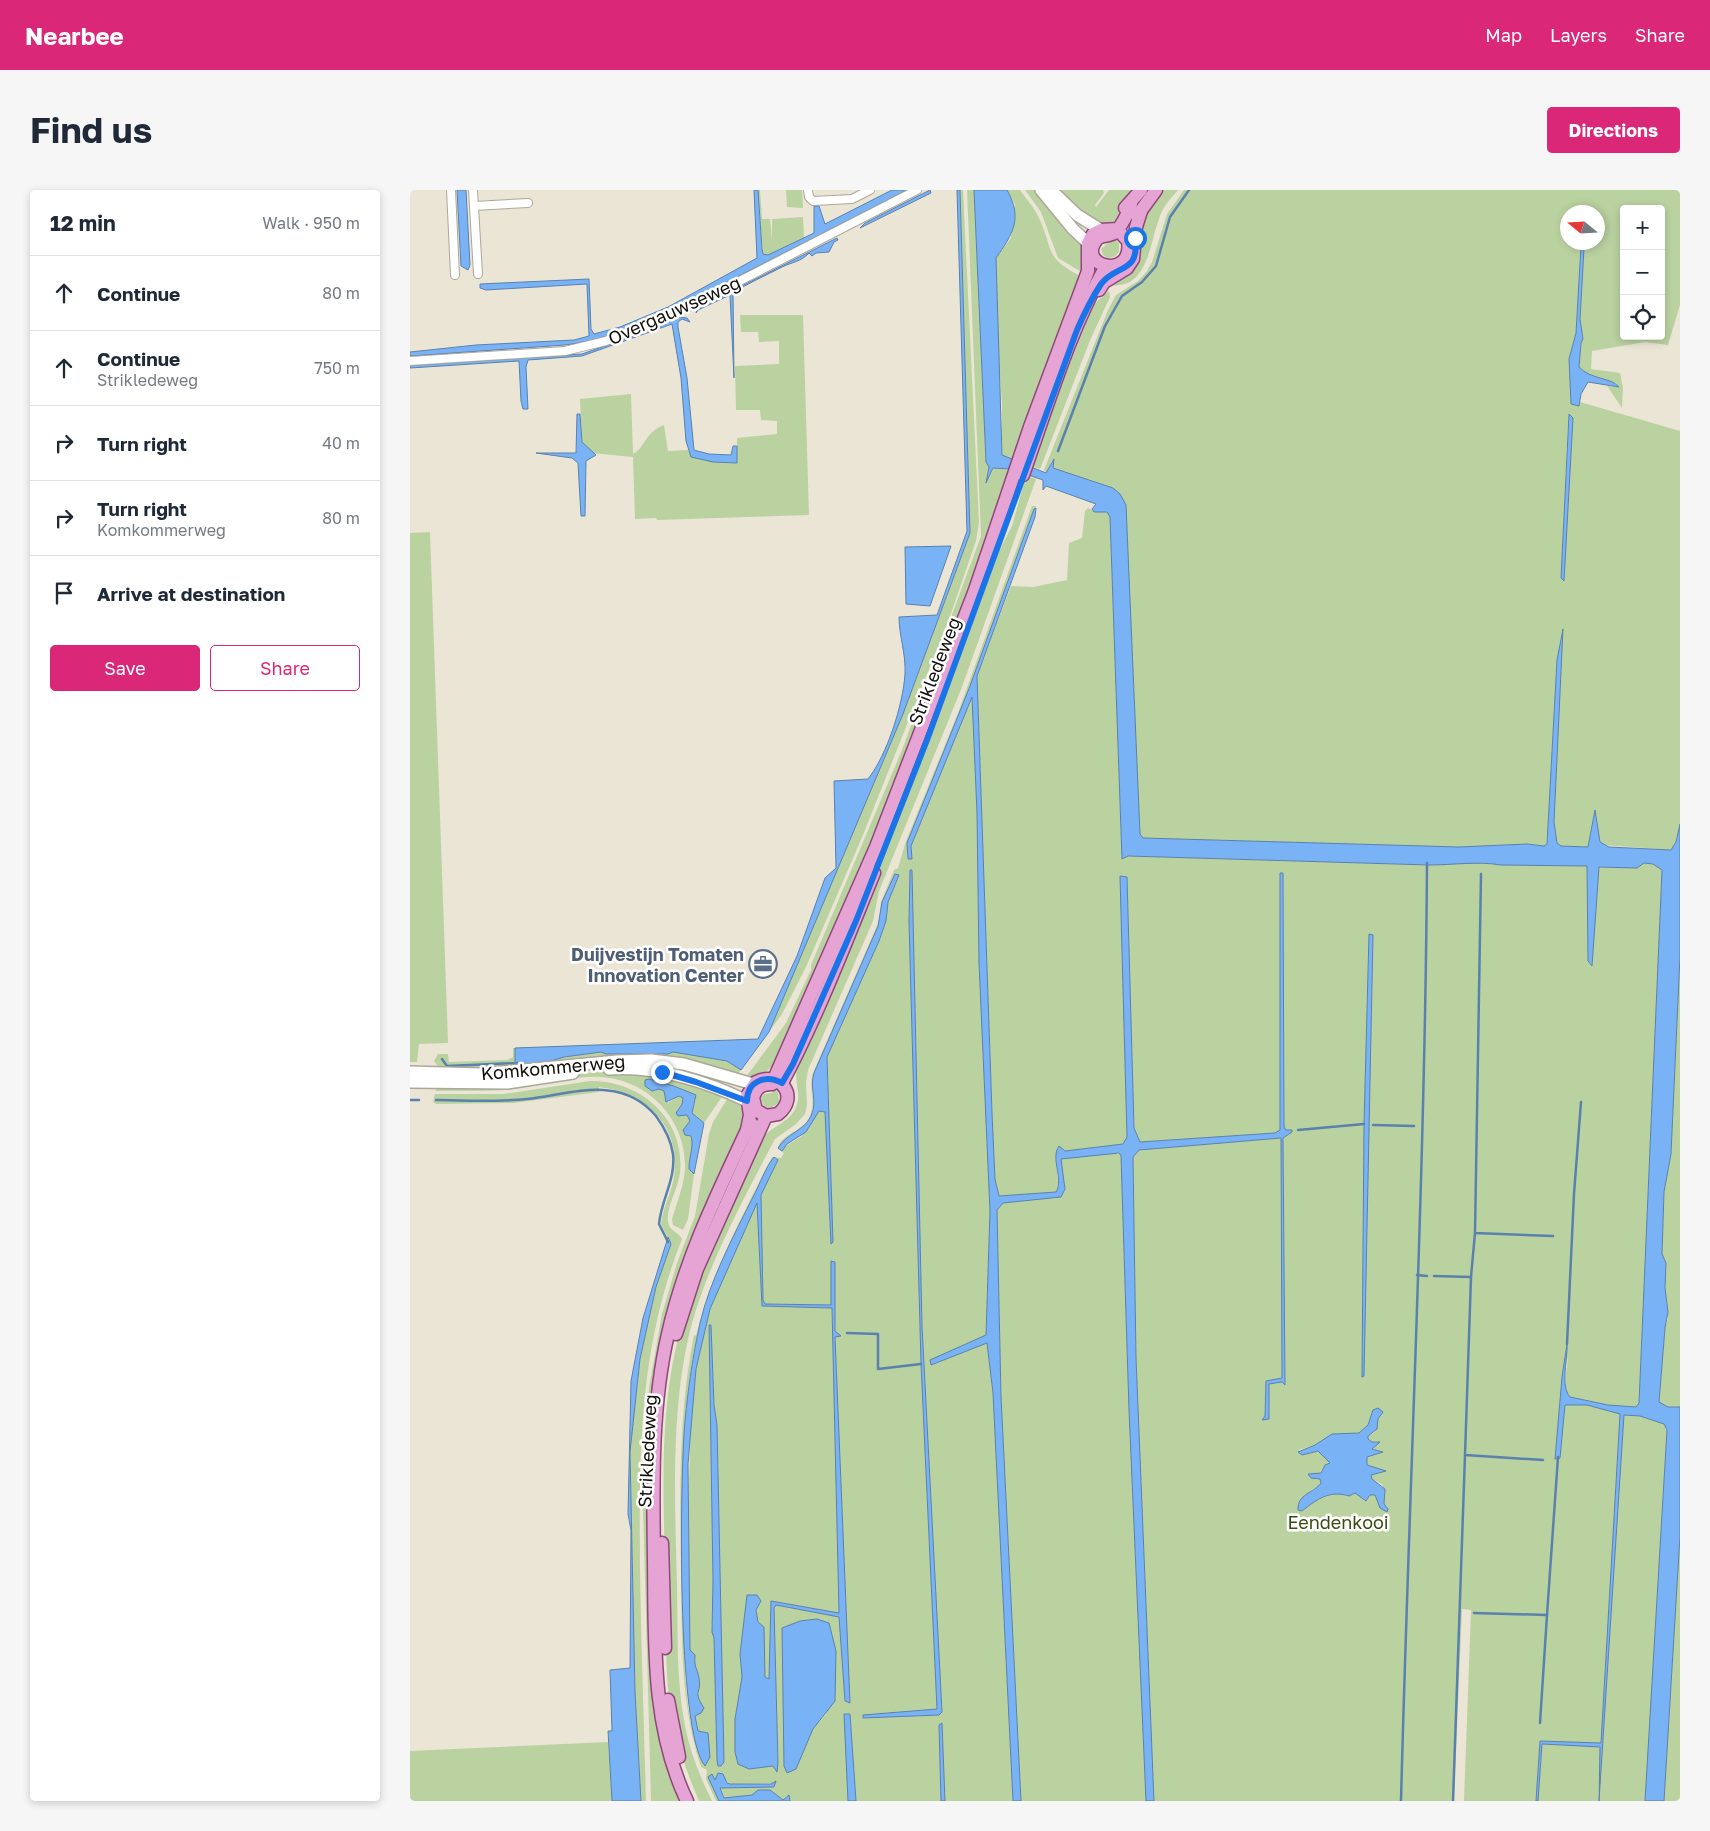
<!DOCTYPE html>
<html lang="en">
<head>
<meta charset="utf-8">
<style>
  body { margin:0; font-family:"Golos Text",sans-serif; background:#f6f6f7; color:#1f2937 }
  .controls { position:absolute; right:15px; top:15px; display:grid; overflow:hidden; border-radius:5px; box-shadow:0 2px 8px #0003 }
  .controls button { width:45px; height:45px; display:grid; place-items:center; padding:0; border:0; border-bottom:1px solid #e0e1e3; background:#fff; color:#1f2937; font:25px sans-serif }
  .compass { position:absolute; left:1150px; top:15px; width:45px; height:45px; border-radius:50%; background:#fff; box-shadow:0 2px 8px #0003; rotate:288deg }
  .stop { position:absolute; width:15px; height:15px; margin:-11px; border:4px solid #1a73e8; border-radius:50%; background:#fff }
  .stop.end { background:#1a73e8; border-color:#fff; box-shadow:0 1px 5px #0008 }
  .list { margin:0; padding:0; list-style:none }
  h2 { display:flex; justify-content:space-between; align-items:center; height:65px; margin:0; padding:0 20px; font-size:21px }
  h2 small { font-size:16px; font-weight:400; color:#747a83 }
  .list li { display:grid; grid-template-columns:32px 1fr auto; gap:15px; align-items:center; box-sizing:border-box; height:75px; padding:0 20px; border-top:1px solid #e0e1e3 }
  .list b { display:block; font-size:19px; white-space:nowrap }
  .list p { margin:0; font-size:16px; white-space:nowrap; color:#747a83 }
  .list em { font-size:16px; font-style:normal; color:#747a83 }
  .actions { display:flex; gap:10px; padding:15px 20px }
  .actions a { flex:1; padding:11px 0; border:1px solid #db2777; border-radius:5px; text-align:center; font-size:18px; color:#db2777 }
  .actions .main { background:#db2777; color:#fff }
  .icon { flex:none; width:28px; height:28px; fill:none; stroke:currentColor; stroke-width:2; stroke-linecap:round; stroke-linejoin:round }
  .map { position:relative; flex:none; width:1270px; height:1611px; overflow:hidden; border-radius:5px }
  header { display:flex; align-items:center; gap:30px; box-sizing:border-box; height:70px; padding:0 25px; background:#db2777; color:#fff }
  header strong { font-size:24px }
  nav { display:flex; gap:28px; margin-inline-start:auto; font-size:18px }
  .intro { display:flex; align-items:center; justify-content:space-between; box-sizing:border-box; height:120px; padding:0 30px }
  h1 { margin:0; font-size:35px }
  .button { padding:12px 22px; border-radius:5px; background:#db2777; color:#fff; font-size:18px; font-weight:700 }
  main { display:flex; gap:30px; padding:0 30px }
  aside { flex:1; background:#fff; border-radius:5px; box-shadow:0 2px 8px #0003 }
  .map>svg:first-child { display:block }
  .green { fill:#bad2a0; fill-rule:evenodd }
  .water { fill:#79b2f5; stroke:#5a81ae }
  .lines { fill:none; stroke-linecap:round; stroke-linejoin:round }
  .stream { stroke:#5a81ae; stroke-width:2.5 }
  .street-casing { stroke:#aca799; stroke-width:10 }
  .secondary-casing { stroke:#aca799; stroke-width:14 }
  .primary-casing { stroke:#8f487a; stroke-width:15 }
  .street { stroke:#fff; stroke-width:8 }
  .secondary { stroke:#fff; stroke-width:11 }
  .primary { stroke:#e5a4d3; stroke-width:12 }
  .route { stroke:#1a73e8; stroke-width:6 }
  .labels { text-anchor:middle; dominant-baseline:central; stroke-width:5; stroke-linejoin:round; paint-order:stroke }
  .street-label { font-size:18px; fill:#110f0a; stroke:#fff }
  .service-label { font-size:18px; font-weight:bold; fill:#4e5e75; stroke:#fff; text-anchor:end }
  .park-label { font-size:18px; fill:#344b11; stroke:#fff }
</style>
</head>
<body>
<header>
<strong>Nearbee</strong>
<nav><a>Map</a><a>Layers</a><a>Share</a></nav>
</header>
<div class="intro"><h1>Find us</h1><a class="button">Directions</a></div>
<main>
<aside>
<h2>12 min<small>Walk · 950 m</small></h2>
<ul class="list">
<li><svg class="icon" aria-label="ahead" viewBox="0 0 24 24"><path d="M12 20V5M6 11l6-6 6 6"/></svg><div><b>Continue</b></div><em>80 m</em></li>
<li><svg class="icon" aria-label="ahead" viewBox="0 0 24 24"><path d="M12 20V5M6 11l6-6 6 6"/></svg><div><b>Continue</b><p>Strikledeweg</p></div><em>750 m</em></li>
<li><svg class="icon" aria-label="right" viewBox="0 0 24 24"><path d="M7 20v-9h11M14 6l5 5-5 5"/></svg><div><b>Turn right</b></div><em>40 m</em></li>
<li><svg class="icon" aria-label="right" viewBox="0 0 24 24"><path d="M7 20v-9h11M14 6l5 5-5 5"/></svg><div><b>Turn right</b><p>Komkommerweg</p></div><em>80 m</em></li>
<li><svg class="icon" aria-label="arrive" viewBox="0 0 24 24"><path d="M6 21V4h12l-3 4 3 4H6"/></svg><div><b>Arrive at destination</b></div></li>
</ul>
<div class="actions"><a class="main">Save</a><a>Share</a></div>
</aside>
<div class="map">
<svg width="1270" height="1611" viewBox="0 0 1270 1611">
  <rect width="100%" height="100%" fill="#ebe5d6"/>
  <g class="green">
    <path d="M348,0H350L352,29H360L362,50V29L393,27L394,48L358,65L353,64Z"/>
    <path d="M376,0H392L393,18L377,17Z"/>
    <path d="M550,0H553L569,332L566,351L539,429L453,645L396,777L372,824L359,842L493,524L560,343Z"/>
    <path d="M557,0H564L576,272L579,277L576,293L584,278L601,279L604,282L501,562L416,762L364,874L355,883L340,889L336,887L376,833L401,780V775L492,560L571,346Z"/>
    <path d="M597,0H610C616,9 624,17 628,26C645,61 632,66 672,87L642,159L603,271L592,265V215L588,154L586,68L601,48L605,14Z"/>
    <path d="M615,0H624L646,28L672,53L673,83L648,68L631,22Z"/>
    <path d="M647,0H693L694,3L685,15L686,17L699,0H726C719,10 712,24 703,32C687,46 658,11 647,0Z"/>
    <path d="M752,0H768C760,9 752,18 749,29C739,55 738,101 698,95L731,31Z"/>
    <path d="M774,0H1270V115L1258,155L1235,152L1182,161L1181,179L1210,183L1213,198L1212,218L1197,196L1208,197L1206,193L1183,188L1169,177L1171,153L1173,149L1170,129L1174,59L1171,57L1166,143L1159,169L1160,190L1169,216L1170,212L1270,241V634L1266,652L1261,660L1193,655L1190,652L1185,621L1178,657L1151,656L1147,653L1144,632L1152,443L1147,470L1137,654L1134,656L1117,654L1049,657L733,648L730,644L703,298L642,278V270L637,283L634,280L698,120L706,105L728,91L737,81L742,72L757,24ZM1214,19H1251V146H1214ZM1158,22H1188V52H1158ZM1159,225L1163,228L1151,388L1158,235Z"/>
    <path d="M704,48L709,53V62L704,67L697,68L693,65L691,59Z"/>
    <path d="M699,101L700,107L681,148L634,269L630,279L619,275L684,114Z"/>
    <path d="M330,125H393L399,325L247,330L246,328L225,329L223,267L182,263L172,252L170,209L221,204L223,264C235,258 235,242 254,235L258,261L278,260L279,262L303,272L327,273V248L367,244V231L351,230L350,220H326L325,176L369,174V151L349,152L348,142H331Z"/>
    <path d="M616,286L626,289L552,497L469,701L463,731L398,880L396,892L397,915L395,924L386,934L365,949L357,964C329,1018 299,1074 282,1133C260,1215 265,1311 267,1396C268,1443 266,1490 275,1536C280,1562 290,1587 302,1611H289C277,1583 267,1555 262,1525C254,1486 257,1444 256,1404C254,1317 247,1223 271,1137C289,1072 323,1011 351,950C361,935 382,933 387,914C391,903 384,891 387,879L452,730L463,691L534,511L589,361L602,336Z"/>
    <path d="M622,316H626L560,496L497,653L498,669H502L501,656L562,507L567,623L569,773L580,1021L576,1145L520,1171L521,1175L577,1153L583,1203L603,1611H535L532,1533L529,1535L531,1611H446L440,1525L435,1524L438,1611H380L379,1606H376L373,1610L360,1600H348L342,1605L315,1608L310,1598L365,1597L363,1593L320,1594L308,1583L305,1590L298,1586L309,1611H306L296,1589L297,1580L291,1577C270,1513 272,1449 271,1383C270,1303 268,1224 284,1145L286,1146C302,1083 332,1025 362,967L371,968L374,963L368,959C369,945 391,942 398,930C407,915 398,899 403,883L469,731L471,712L484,680L488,678L496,651L548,523ZM500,680H502L512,1136L532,1522L529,1525L453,1528V1525L527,1520L511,1174L499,731ZM485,684L489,686L478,712L476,731L469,751L417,867L423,1053L415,922L409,921L392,946L376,956L377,947C409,932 402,920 402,891L468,736L472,712ZM364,967L368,970L351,1005L353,1110L355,1114L422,1115L421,1071L425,1072V1142L431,1146H425L439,1513L435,1511L429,1427L366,1415L364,1418L368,1573L366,1581L363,1575L339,1579L325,1562V1529L332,1487L330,1464L337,1405L351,1411L346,1420L348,1432L354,1437L355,1487L359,1490L362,1411L429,1423L422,1118L352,1116L347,1013L300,1119L286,1179L281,1223L278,1324L280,1460L289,1490L286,1505L291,1523L285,1525L288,1541L294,1542L300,1565L294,1576C271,1523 275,1460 274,1404C273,1312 268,1219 291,1129C301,1093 318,1057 334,1024C344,1006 352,983 364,967ZM301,1135L304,1215L307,1235L313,1575L308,1574L307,1570L304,1448L302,1442L303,1390L299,1136ZM407,1429L419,1433L426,1461L416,1524L403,1539L395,1556L377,1583L374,1576L372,1438Z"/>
    <path d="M678,318L685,322H697L700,327L712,669L718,666L1019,675C1043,675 1068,671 1091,675L1177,676L1178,771L1181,776L1189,676L1227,678L1234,673L1243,674L1252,680L1229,1213L1226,1217L1198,1215L1160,1207C1152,1197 1157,1179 1158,1167L1152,1187L1145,1268H1150L1155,1215H1177L1210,1224L1191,1553L1130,1551L1126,1611H1054L1061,1420L1052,1419L1044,1611H744L726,1168L723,967L728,960L871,948L872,1188L856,1191L855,1227L859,1229V1194L872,1192L875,1195L873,947L877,943L874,938L873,683H870V940L865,943L730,952L724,938L717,687H711L717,947L713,954L655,961L646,969L648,993L646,1002L589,1006L585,989L582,923L567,486L601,396L623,397L657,390L659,353L672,348L675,321ZM959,745H963L952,1186L954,935ZM963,1220L972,1224L968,1230L965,1242L958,1246V1249L962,1252L967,1251L962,1258L971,1261L957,1268V1275L974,1281L960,1285L962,1289L972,1294L975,1304L974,1314L978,1319L970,1318L967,1307L962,1304L956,1311L945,1303L939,1306L925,1303L903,1312L901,1300L909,1296L911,1290L909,1284L915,1275L921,1273L908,1261L892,1265L889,1260L905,1255L922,1244L949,1243L958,1235Z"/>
    <path d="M20,342L38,853L9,854L7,872H0V343Z"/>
    <path d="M1270,766V1217H1258L1249,1212L1255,1138L1258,1129L1255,1098L1256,1073L1252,1064L1254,1002L1261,964Z"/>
    <path d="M103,858H105V875L131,874L154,867L191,862L196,864H258L263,862L317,871L331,880L326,886L288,875L108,880L30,879L24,871L28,864H38L39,872L97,870L103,867Z"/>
    <path d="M204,881L239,883L314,904L294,933L282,923L286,908C273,896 255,892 239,889L235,891V896L244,901L249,899L254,901L258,913L269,906L273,908L272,914L267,920L273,926L277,925L280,931L274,938L277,945L281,947C284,957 279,967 279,978L284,984L278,1029L273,1040L263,1035L262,1029C267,1012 274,995 275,978C276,929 238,890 191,887C163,885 132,895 104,899C78,902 51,900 25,901L29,897L139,890L175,883Z"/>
    <path d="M180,891C230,890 276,929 270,983C268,999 256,1017 258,1032C259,1041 269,1042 272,1049C229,1157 229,1262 230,1377C231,1455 234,1533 236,1611H231L225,1502L220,1262L230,1169L246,1097L261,1055L251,1034C253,1017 262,1002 264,986C271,936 236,902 189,897V902L104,913L26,914L23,912L25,904H94Z"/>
    <path d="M363,898L368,902L369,912L365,916L357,918L353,914L351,908L354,904L362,903Z"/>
    <path d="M319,906C333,916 335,920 333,937L275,1065L248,1185L244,1465L275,1611H241L233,1315L234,1246L239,1198L252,1124L267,1073L285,1026L299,944L303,932Z"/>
    <path d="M705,962L711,966L719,1220L736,1611H611L591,1207L587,1020L593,1013L651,1007L655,999L651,969Z"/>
    <path d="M1213,1225L1230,1226L1254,1234L1257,1240L1235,1611H1189Z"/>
    <path d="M1270,1346V1611H1254Z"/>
    <path d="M198,1552L202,1611H0V1561Z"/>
    <path d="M1132,1554L1189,1557L1191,1559L1188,1611H1128Z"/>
  </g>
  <g class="water">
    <path d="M47,0H56L60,75L58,80L51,76Z"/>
    <path d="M344,0H348L352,59L353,64L358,65L404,43V16H409L415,34L482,0H497C439,30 380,60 321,90C269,117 214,148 155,155L0,166V162L66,155L164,150L179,146L177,94L76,100L70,98V94L179,89L181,139L184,144L210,137L258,117L347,68Z"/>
    <path d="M520,0L521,3L450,38L455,33Z"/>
    <path d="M547,0H550L560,343L493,524L359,842L331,880L317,871L263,862L258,864H196L191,862L154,867L131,874L105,875V858L348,849L387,766L415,688L426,678L424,591L458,589C477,565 493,515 495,484C496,463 489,446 489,427L527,425L557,341Z"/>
    <path d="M564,0H597C613,28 603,44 586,68L592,265L636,283L644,269L643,278L703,298L710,304L716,315L730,644L733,648L1049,657L1117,654L1134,656L1137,654L1147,470L1153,439L1144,632L1147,653L1151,656L1178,657L1185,620L1190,652L1199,657L1261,660L1266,652L1270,634V766L1261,964L1254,1002L1252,1064L1256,1073L1255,1098L1258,1122L1255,1138L1249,1212L1258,1217H1270V1346L1254,1611H1235L1257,1240L1254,1234L1230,1226L1214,1225L1189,1611L1190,1557L1132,1554L1128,1611H1126L1130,1551L1191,1553L1210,1224L1177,1215H1155L1150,1268L1145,1269L1152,1187L1157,1154C1158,1168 1150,1196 1160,1207L1198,1215L1226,1217L1229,1213L1252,680L1243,674L1234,673L1227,678L1189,677L1182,776L1178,771L1177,676L1091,675C1068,671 1043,675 1019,675L718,666L712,669L700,327L697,322H684L682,319L686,314L636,296L633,300V290L601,279L583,278L576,293L579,277L576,272Z"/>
    <path d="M427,48L428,50L424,52L419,62L406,63L402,66L399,63C391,72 382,72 372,77C355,86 338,93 323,103L324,188L320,105L288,120L286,123L288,118Z"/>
    <path d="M1171,56L1174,59L1170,129L1173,149L1171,153L1169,177C1181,190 1201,187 1209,197L1178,192L1171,204L1169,216L1161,214L1159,169L1166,143Z"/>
    <path d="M269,127L277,128L280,132L272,129L268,132V137L277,188L284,260L299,264L321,265L323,256H327V273L303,272L281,267L276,251L271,188L262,134L172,166L118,170L116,177L118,219H113L111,211L109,171L0,178V175H6L172,164L243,139Z"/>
    <path d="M167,224H170L172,252L186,265L176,271L175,326H171L168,273L162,268L126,263H166Z"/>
    <path d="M1159,224L1163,228L1154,391L1151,388Z"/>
    <path d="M626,318L625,327L567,486L582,923L585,989L589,1006L646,1002C654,988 640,969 649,956L655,961L713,954L717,947L710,686L717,687L724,938L730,952L865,943L870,940V683H873L874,937L876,940H882V942L873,948L875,1195L872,1192L859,1194V1229L852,1230L855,1226L856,1191L872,1188L871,948L729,960L723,967L726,1168L744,1611H736L719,1220L711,966L709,963L651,969L655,999L651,1007L593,1013L587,1020L591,1207L611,1611H603L583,1203L577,1153L521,1175L520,1170L576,1145L580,1021L569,773L567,623L562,507L501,656L502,669H498L497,653L560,496L624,319Z"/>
    <path d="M541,356L520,416L496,414L495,357Z"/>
    <path d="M500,680H502L512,1136L532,1522L529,1525L453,1528V1525L527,1519L511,1174L499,731Z"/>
    <path d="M485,684L489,685L478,712L476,731L469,751L417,867L423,1052L421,1054L415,922L409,921L396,942L377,954L372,961L368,958C377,943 394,941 401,926C408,911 399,898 404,883L468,736L472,712Z"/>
    <path d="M959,744L963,745L954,1186L952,1187L954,935Z"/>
    <path d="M239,889L264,896L286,905L282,923L294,933L284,984L279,979C279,966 284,957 281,946L275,945L273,940L280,931L277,925L268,926L266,923L272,914L273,908L269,906L256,912L254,901L249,899L242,901L235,896V890Z"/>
    <path d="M364,967L368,970L351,1005L353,1110L355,1114L421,1115V1071L425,1072V1141L431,1146L425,1147L440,1513L435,1511L429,1427L366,1415L364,1418L368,1573L367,1582L363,1576L339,1579L328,1574L325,1562V1529L332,1487L330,1464L337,1405H347L351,1411L346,1420L348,1432L354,1437L355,1487L359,1489L361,1411L429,1423L422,1118L352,1116L347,1013L300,1119L286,1179L278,1274L280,1460L285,1465C284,1478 287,1477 289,1488C292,1504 282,1500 294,1518L291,1523L285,1526L288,1541L298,1543L300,1567L295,1576C266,1540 270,1286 275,1231C278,1198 283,1165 290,1133C300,1090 323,1047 343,1007C350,994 355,978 364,967Z"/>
    <path d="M258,1047L261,1054L246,1097L230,1169L220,1262L225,1502L231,1611H202L198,1541H202L200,1480L220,1478L221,1340L218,1324L221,1191L233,1128Z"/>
    <path d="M299,1135H301L304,1215L307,1235L314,1572L311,1576H308L307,1570L304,1448L302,1442L303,1390Z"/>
    <path d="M968,1218L973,1222L968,1229L967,1239L958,1246V1249L962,1252H970L962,1259L973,1262L957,1267V1275L976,1281L961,1285L962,1289L975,1299L974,1314L978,1319L977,1322L970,1318L965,1305H960L956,1311L945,1303L939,1306C920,1300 907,1309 892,1321L888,1320C887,1304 904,1303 911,1293L910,1289L901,1288L898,1284L911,1283L915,1275L920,1273L908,1261L892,1265L888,1262L905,1255L922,1244L949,1243L958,1235L963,1220Z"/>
    <path d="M407,1429L419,1433L426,1461L425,1511L403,1539L386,1579L377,1583L374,1576L372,1438L390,1431Z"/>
    <path d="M434,1524H440L446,1611H438Z"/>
    <path d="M532,1533L535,1611H531L529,1535Z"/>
    <path d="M308,1583L313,1584L317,1593L320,1594H361L366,1591L364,1597L310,1598L314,1608L342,1605L348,1600H360L373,1610L379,1605L380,1611H309L298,1587L302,1584L305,1590Z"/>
  </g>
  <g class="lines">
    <g class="stream">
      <path d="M648,261L695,136L712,106L732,92L746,76L760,27L779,0"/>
      <path d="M1071,684L1065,1043L1143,1046"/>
      <path d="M32,869L37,876L108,873"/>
      <path d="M0,910H9"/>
      <path d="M26,910C57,911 87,912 117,909C162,904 211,884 246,926C254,937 261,950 263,964C266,989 251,1010 249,1034L258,1052"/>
      <path d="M963,935L1004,936"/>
      <path d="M888,940L954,934"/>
      <path d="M1007,1085L1017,1086"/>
      <path d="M1024,1086L1061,1087L1065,1043"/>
      <path d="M1061,1087L1055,1265L1133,1270"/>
      <path d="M437,1143L468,1144V1179L511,1174"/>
      <path d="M1157,1154L1164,1004L1171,912"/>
      <path d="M1064,1423L1137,1425L1130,1533"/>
      <path d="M1137,1425L1148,1267"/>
      <path d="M991,1611C999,1298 1015,986 1017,673"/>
      <path d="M1043,1611L1055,1265"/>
    </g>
    <defs>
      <g id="street">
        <path d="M41,0L45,85"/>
        <path d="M63,0L68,84"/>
        <path d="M398,0L399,7L403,11L442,9L460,0"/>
        <path d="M64,16L118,13"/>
        <path d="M0,171L155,161L196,151L277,118L507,0"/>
      </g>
      <g id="secondary">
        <path d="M631,0L663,39L678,53"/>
        <path d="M641,0L667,25L691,40"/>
        <path d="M199,879C246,876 295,891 337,911"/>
        <path d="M0,882L71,884L207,871L241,870L274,874L343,894"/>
        <path d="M0,892L97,893L163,883"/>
      </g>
      <g id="primary">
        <path d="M715,18L731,0"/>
        <path d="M727,26L746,0"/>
        <path d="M689,100L694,92L717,78L723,69L726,37L731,21"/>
        <path d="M613,285C637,217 660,139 696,76"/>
        <path d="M372,893C408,825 435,754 464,683"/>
        <path d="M337,940L340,925L337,906L346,892C370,880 390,907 368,924L356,926L346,920L343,908C346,898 351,894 362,894L364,889L466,657L565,400L621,234L678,81V53L683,44L691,40L707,39L718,51C724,92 663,76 688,48C693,45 700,46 704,43C710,39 719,22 721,14"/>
        <path d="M266,1144L287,1079L356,926"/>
        <path d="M252,1353L255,1458"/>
        <path d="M258,1510L269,1567"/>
        <path d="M277,1611C241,1536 245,1451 244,1370C243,1295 241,1217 258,1144C274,1072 306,1006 337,940L342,934"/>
      </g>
    </defs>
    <use href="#street" class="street-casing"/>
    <use href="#secondary" class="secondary-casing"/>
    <use href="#primary" class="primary-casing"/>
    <use href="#street" class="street"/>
    <use href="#secondary" class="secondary"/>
    <use href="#primary" class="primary"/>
  </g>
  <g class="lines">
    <path class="route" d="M252,882L286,892L337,911C337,891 356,884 372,893L383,874L446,731L517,550L667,140C674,124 681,109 691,94C706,74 730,84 725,48"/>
  </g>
  <defs>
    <symbol id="office-ring" viewBox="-11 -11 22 22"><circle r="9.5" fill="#fff" stroke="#5c6f8a" stroke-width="1.5"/><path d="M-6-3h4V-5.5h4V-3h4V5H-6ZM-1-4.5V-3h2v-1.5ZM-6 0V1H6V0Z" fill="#5c6f8a"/></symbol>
  </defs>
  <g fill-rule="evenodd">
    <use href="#office-ring" x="337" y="758" width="32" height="32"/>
  </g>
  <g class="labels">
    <g class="street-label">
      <text transform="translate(264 120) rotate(-24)">Overgauwseweg</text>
      <text transform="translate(524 481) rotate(-69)">Strikledeweg</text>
      <text transform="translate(143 877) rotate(-5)">Komkommerweg</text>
      <text transform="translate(237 1261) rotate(-87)">Strikledeweg</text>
    </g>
    <g class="service-label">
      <text x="334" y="764">Duijvestijn Tomaten<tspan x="334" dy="21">Innovation Center</tspan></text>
    </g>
    <g class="park-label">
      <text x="928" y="1332">Eendenkooi</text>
    </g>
  </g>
</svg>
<div class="controls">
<button>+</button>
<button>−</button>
<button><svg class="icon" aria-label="locate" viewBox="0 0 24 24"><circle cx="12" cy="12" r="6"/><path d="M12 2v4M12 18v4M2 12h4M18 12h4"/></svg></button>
</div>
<svg class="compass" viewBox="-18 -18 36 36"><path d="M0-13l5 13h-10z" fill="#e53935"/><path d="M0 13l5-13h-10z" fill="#747a83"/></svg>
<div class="stop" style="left:725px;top:48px"></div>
<div class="stop end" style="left:252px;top:882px"></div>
</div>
</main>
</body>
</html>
